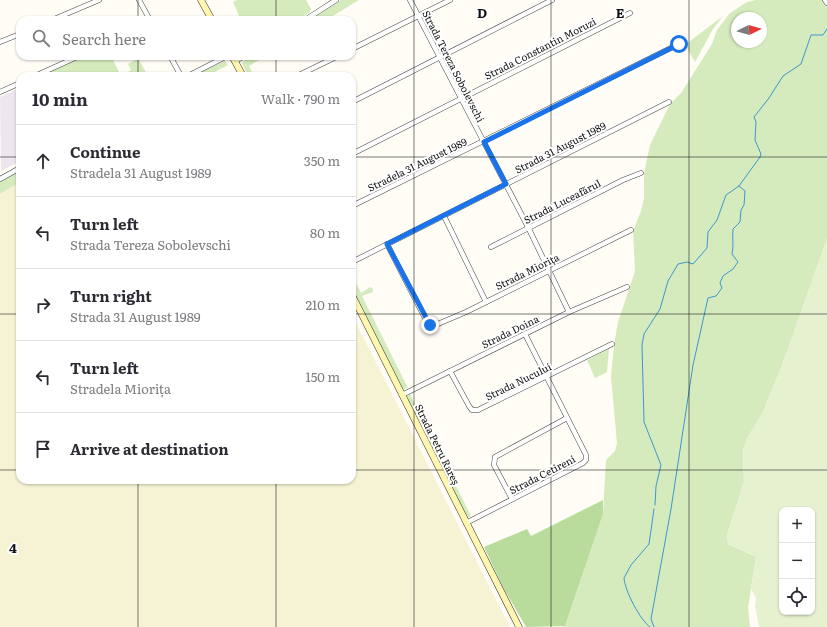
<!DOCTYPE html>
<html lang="en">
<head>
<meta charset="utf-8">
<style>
  body { margin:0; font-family:Literata,serif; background:#f7f7f7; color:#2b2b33 }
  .controls { position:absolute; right:12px; bottom:12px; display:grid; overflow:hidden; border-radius:8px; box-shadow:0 1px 3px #0004 }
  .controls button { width:36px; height:36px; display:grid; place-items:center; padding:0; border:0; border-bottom:1px solid #e1e1e2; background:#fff; color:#2b2b33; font:20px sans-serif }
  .compass { position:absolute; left:731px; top:12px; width:36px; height:36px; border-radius:50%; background:#fff; box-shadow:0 1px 3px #0004; rotate:85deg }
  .stop { position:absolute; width:12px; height:12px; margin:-9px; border:3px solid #1a73e8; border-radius:50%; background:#fff }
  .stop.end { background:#1a73e8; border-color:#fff; box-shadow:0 1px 4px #0008 }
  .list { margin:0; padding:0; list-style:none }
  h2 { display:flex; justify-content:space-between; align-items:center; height:52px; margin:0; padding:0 16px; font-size:17px }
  h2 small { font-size:13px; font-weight:400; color:#7c7c81 }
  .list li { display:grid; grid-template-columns:26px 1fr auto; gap:12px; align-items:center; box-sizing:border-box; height:72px; padding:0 16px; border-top:1px solid #e1e1e2 }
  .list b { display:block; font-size:15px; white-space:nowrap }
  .list p { margin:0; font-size:13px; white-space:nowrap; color:#7c7c81 }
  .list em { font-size:13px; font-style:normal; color:#7c7c81 }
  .icon { flex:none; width:22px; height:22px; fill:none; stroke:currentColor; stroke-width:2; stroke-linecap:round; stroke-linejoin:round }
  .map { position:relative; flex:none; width:827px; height:627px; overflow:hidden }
  .search { position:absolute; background:#fff; box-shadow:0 1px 3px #0004; left:16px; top:16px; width:340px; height:44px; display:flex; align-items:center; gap:10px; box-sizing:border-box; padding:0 14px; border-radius:12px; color:#7c7c81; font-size:15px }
  .panel { position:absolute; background:#fff; box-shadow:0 1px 3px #0004; left:16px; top:72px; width:340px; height:412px; border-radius:12px }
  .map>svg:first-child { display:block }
  .industrial { fill:#eee6ef }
  .farmland { fill:#f6f3d4 }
  .green { fill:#d5ebbd; fill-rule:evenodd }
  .forest { fill:#b9dc9c }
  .pitch { fill:#e6f2cf; fill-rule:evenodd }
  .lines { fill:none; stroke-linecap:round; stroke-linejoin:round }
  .stream { stroke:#3f96cf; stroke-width:1 }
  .street-casing { stroke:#444; stroke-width:5.5 }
  .secondary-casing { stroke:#333; stroke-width:7 }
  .street { stroke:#fff; stroke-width:4.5 }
  .secondary { stroke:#fff6b0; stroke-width:6 }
  .route { stroke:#1a73e8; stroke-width:5 }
  .grid { fill:none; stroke:#111; stroke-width:1; stroke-opacity:0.55 }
  .labels { text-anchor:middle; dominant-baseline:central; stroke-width:4; stroke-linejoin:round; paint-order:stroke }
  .street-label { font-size:10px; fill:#111; stroke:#fff }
  .grid-label { font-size:13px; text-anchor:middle; font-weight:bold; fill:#111; stroke:#fff; stroke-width:4; stroke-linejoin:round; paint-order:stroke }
</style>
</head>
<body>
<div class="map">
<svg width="827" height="627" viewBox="0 0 827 627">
  <rect width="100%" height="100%" fill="#fffdf5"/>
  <path class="industrial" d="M20,88V161L1,171L0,97Z"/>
  <path class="farmland" d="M20,182V480H352V315L510,627H0V194Z"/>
  <g class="green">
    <path d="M237,0H306L311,9L310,12L298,20H241L233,2Z"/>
    <path d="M341,0H359L326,20H308Z"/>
    <path d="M756,0H822L827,8V239L783,363L763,412L748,437L743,451L744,482L727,535L728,544L756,557L748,608L750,627H562L565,626L603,514L606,460L615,451L617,443L611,377L614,345L618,322L635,271L633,231L641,211L644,198V173L650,145L670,104L681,93L712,44L717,30L730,13L747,2ZM737,18H761V42H737Z"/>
    <path d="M723,16L713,29L695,62L685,45Z"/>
    <path d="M85,56H111L121,76L131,70L128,64L138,58L148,76L46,75L52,73L51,71Z"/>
    <path d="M249,56H266L249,66L254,76H248L242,63Z"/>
    <path d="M225,61L228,65L207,76H193Z"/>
    <path d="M20,171V182L0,194V182Z"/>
    <path d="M352,275L361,293L370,287L373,289V292L362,296L408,388L403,389L352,288Z"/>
    <path d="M609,349L607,372L595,378L587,360Z"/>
    <path d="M410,394L471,516L470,517H467L407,397Z"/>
  </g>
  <path class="forest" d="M603,500V514L565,626L526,627L503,587L484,547L527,529L531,536Z"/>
  <path class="pitch" d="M827,239V627H759L755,606L756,598L751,589L756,557L728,544L727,535L744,482L743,451L748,437L763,412L783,363ZM782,510H812V612H782Z"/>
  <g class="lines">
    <g class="stream">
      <path d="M655,505L656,486L661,465L644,422L642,345L644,334L660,309L668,281L678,264L687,262L693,264L707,248L708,232L717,220L726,195L739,186L760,157L761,154L755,140L756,122L754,117L769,98L783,76L801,64L811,35H823L827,29"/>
      <path d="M650,627C640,620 625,591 624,578L631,565L649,544L654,509"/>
      <path d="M654,627L651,619L671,509L693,365L708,298L716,296L722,288L720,283L723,276L733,269L738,262L732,254C734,245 732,238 733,229L740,222L741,210L744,205L745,191L739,186"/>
    </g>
    <defs>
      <g id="street">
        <path d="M139,0L150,20"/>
        <path d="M410,0L528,227L569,312"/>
        <path d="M825,0L827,3"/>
        <path d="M52,20L99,0"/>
        <path d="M305,20L336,0"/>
        <path d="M0,42L20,34"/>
        <path d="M352,49L450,0"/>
        <path d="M170,56L181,76"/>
        <path d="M235,61L245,56"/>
        <path d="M35,76L79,56"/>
        <path d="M188,76L227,56"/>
        <path d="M297,76L338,56"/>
        <path d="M0,92L20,83"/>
        <path d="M352,102L552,0"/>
        <path d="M352,154L630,13"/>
        <path d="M0,179L20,168"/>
        <path d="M352,206L683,42"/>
        <path d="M444,216L486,302"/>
        <path d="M387,244L426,320L430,325L433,326L466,312L631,230"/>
        <path d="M491,247L623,180L641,173"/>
        <path d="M352,262L669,102"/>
        <path d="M450,371L469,406L472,410H478L612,344"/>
        <path d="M402,395L569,312L627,287"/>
        <path d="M512,499L494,465L495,457L567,418"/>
        <path d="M466,523L583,463L586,460V455L525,334"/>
      </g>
      <g id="secondary">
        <path d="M201,0L212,20"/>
        <path d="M232,56L243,76"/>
        <path d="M352,295L519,627"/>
      </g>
    </defs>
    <use href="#street" class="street-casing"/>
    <use href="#secondary" class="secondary-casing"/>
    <use href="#street" class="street"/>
    <use href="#secondary" class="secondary"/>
  </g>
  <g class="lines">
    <path class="route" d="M430,325L387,244L506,184L484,142L679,44"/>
  </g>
  <path class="grid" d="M138,0V20M276,0V20M414,0V627M551,0V627M689,0V627M138,56V76M276,56V76M0,157H20M352,157H827M0,314H20M352,314H827M0,470H20M352,470H827M138,480V627M276,480V627"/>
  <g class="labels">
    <g class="street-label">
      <text transform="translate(540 48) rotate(-27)">Strada Constantin Moruzi</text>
      <text transform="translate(454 66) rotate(63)">Strada Tereza Sobolevschi</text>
      <text transform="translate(560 147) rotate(-27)">Strada 31 August 1989</text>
      <text transform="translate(417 164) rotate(-26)">Stradela 31 August 1989</text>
      <text transform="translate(562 201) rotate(-27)">Strada Luceafărul</text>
      <text transform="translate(527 271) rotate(-26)">Strada Miorița</text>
      <text transform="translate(510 331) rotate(-26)">Strada Doina</text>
      <text transform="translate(518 381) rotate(-26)">Strada Nucului</text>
      <text transform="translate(438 444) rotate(64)">Strada Petru Rareș</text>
      <text transform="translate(542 474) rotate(-27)">Strada Cetireni</text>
    </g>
  </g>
  <g class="grid-label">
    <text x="482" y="18">D</text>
    <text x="620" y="18">E</text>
    <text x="13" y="553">4</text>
  </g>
</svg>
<div class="controls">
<button>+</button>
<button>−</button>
<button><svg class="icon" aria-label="locate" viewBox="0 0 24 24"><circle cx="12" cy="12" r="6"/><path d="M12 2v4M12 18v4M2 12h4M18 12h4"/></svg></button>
</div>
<svg class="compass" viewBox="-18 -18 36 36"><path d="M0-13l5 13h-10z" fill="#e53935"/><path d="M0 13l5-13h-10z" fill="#7c7c81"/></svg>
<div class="stop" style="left:679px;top:44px"></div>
<div class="stop end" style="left:430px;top:325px"></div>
<div class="search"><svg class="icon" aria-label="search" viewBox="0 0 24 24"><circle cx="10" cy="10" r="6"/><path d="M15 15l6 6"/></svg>Search here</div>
<section class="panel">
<h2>10 min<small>Walk · 790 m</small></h2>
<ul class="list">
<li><svg class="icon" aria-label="ahead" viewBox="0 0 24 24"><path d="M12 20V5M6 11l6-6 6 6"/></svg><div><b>Continue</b><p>Stradela 31 August 1989</p></div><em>350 m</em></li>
<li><svg class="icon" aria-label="left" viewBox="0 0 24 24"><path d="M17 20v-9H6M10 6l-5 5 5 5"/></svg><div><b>Turn left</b><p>Strada Tereza Sobolevschi</p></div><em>80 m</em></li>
<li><svg class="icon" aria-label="right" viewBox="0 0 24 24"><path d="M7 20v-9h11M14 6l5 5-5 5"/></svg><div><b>Turn right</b><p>Strada 31 August 1989</p></div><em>210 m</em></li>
<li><svg class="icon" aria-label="left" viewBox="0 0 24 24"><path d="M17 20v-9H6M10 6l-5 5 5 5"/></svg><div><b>Turn left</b><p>Stradela Miorița</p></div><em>150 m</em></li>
<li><svg class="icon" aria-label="arrive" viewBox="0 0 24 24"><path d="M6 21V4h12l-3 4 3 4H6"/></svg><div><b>Arrive at destination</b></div></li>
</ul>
</section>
</div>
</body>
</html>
